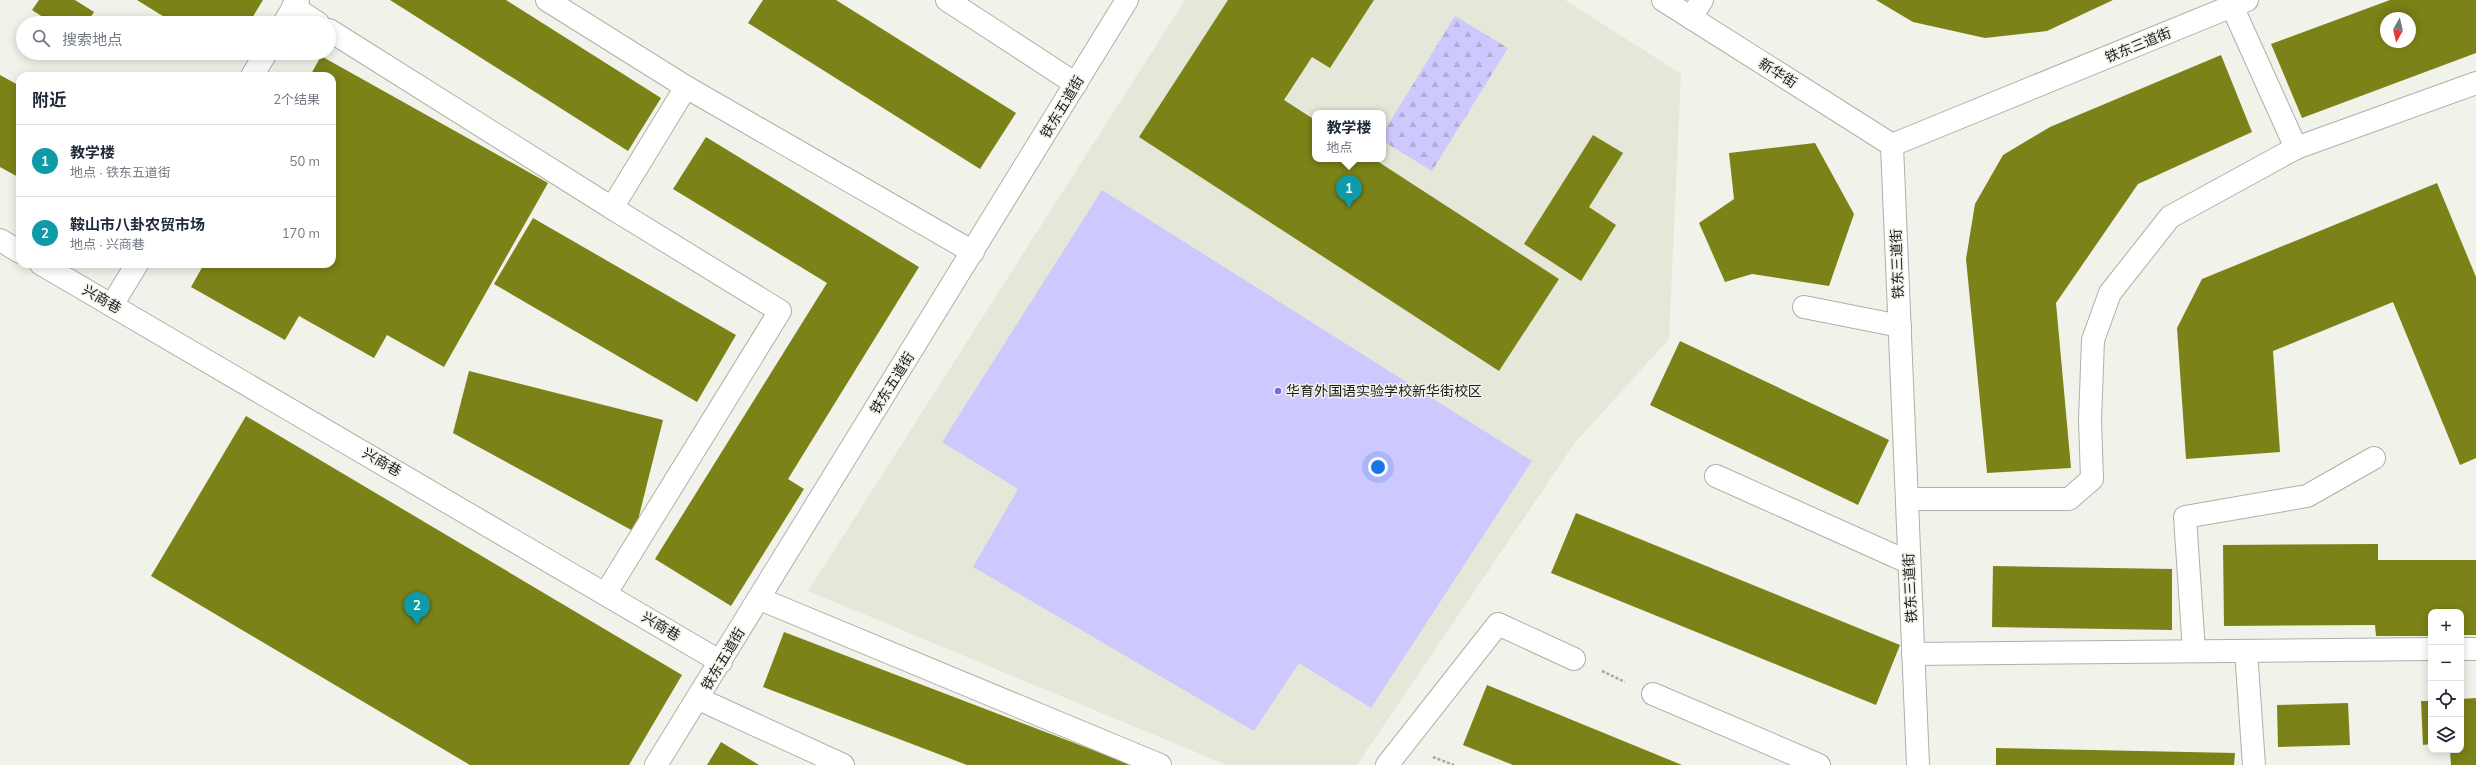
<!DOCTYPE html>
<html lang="zh">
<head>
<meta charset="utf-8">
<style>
  body { margin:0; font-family:Mulish,"Noto Sans SC",sans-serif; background:#f2f2f3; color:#1f2937 }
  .controls { position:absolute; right:12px; bottom:12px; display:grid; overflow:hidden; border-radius:8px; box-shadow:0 2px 10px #0003 }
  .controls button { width:36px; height:36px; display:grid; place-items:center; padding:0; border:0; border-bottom:1px solid #e0e1e3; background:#fff; color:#1f2937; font:20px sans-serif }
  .compass { position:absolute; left:2380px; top:12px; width:36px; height:36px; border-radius:50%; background:#fff; box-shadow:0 2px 10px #0003; rotate:188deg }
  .you { position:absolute; left:1378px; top:467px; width:14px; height:14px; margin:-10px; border:3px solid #fff; border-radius:50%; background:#1a73e8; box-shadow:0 0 0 6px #1a73e833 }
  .badge { display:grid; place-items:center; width:26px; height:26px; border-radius:50%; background:#db2777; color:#fff; font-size:13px; font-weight:700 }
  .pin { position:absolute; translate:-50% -33px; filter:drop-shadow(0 1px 2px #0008) }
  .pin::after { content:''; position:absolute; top:21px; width:14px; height:12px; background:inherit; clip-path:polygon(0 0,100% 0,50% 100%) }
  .popup { position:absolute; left:1312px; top:110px; width:74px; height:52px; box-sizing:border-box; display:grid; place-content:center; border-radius:8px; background:#fff; filter:drop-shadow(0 1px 3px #0005); font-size:13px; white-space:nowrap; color:#747a83 }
  .popup b { font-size:15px; color:#1f2937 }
  .popup::after { content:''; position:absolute; left:50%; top:100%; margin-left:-8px; border:8px solid transparent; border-top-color:#fff }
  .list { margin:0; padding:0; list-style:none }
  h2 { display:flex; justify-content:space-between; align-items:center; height:52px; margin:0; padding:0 16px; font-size:17px }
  h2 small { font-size:13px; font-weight:400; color:#747a83 }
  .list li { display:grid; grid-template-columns:26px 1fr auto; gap:12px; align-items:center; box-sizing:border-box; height:72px; padding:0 16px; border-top:1px solid #e0e1e3 }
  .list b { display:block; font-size:15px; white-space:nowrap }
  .list p { margin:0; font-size:13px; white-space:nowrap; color:#747a83 }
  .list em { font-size:13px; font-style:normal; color:#747a83 }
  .icon { flex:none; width:22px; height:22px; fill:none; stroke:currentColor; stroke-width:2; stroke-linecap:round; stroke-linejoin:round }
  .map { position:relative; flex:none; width:2476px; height:765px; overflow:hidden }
  .search { position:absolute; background:#fff; box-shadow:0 2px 10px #0003; left:16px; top:16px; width:320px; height:44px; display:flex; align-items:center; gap:10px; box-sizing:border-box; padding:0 14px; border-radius:22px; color:#747a83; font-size:15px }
  .panel { position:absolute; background:#fff; box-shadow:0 2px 10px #0003; left:16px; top:72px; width:320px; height:196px; border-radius:12px }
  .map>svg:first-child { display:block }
  .built { fill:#e5e8d8; fill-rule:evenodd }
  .forest { fill:url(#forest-firs) }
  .park { fill:#cdc9ff }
  .building { fill:#7b8217; fill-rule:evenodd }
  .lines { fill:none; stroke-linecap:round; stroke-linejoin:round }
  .minor-casing { stroke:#afb0a8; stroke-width:24 }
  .path { stroke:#a8a8a2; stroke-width:2.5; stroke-dasharray:3 2; stroke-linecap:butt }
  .minor { stroke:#fff; stroke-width:22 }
  .poi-dot { fill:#7d68e4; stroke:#f1f2e9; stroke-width:1.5 }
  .labels { text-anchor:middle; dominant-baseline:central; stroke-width:3; stroke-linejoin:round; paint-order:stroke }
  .street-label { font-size:14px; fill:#1b1b18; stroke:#f1f2e9 }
  .poi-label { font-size:14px; fill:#1b1b18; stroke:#f1f2e9; text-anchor:start }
</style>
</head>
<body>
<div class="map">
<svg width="2476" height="765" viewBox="0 0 2476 765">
  <defs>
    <pattern id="forest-firs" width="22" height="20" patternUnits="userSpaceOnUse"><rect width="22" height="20" fill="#cdc9ff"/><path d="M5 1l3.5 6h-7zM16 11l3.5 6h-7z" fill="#afacda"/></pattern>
  </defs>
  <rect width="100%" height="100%" fill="#f1f2e9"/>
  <path class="built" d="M1185,0H1565L1681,74L1669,339L1574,444L1357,765H1227L808,591ZM1315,113H1383V159H1315Z"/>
  <path class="forest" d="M1455,16L1508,48L1432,171L1383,141V133Z"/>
  <path class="park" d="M1102,190L1532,461L1371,708L1299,663L1254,731L973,567L1018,489L942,442Z"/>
  <g class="building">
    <path d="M39,0H75L94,12L87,23H52L32,10Z"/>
    <path d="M137,0H263L249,23H174Z"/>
    <path d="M390,0H506L661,98L628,151Z"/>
    <path d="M763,0H836L1016,113L980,169L748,23Z"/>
    <path d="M1228,0H1374L1330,68L1312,57L1284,100L1315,120V159H1374L1559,279L1499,371L1139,137Z"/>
    <path d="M1876,0H2113L2047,31L1985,38L1913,22Z"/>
    <path d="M2390,0H2476V53L2302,118L2271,44ZM2386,18H2410V42H2386Z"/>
    <path d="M2221,55L2252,132L2138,184L2056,303L2071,468L1987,473L1966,259L1975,204L2003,155L2050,127Z"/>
    <path d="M321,56L548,183L444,367L387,335L374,358L299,316L285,340L191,287L204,264H332V76H310Z"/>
    <path d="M0,75L20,86V178L0,167Z"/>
    <path d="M1593,135L1623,153L1589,207L1616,225L1581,281L1524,244Z"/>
    <path d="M706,137L919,267L788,479L804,489L731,606L655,559L827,283L673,189Z"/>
    <path d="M1815,143L1854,214L1829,286L1752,274L1725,282L1699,223L1734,199L1729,153Z"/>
    <path d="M2437,183L2476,277V458L2460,465L2393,302L2273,351L2280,452L2186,459L2177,328L2202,279Z"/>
    <path d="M533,218L736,335L697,402L494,284Z"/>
    <path d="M1680,341L1889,440L1858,505L1650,405Z"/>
    <path d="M469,371L663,420L635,532L453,433Z"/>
    <path d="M246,416L682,675L629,765H470L151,576Z"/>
    <path d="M1576,513L1900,645L1876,705L1551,573Z"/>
    <path d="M2378,544V560H2476V635H2461V612H2431V636H2376L2375,625L2224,626L2223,545Z"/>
    <path d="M1993,566L2172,569V630L1992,627Z"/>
    <path d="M784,632L1132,765H967L763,687Z"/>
    <path d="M1487,685L1682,765H1513L1463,745Z"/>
    <path d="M2476,698V765H2451L2450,750H2461V699Z"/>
    <path d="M2421,701H2431V744L2423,745Z"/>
    <path d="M2348,703L2350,745L2278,747L2277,705Z"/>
    <path d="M721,742L759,765H707Z"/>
    <path d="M1996,748L2235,753L2234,765H1996Z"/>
  </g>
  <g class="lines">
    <defs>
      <g id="minor">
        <path d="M547,0L686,87L973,252"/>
        <path d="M947,0L1076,84"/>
        <path d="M1663,0L1892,145"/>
        <path d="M2232,6L2296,148"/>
        <path d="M293,7L318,23"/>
        <path d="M1691,18L1702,0"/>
        <path d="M284,23L298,0"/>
        <path d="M329,30L612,208L686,87"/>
        <path d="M252,76L266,53"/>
        <path d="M1892,145L1918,765"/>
        <path d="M1892,145L2247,0"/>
        <path d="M0,240L20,252"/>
        <path d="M41,264L721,662"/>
        <path d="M112,305L137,264"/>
        <path d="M1804,307L1900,326"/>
        <path d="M1716,476L1908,562"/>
        <path d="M1907,499H2069L2092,479L2090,420L2093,340L2110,293L2170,217L2296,148L2476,83"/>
        <path d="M606,593L780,311L612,208"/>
        <path d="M760,599L1160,765"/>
        <path d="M2461,649H2476"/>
        <path d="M2194,651L2185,517L2307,496L2374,458"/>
        <path d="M2246,651L2254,765"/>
        <path d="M1913,654L2431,649"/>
        <path d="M1653,694L1819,765"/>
        <path d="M699,699L843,765"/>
        <path d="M656,765L1127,0"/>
        <path d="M1387,765L1498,624L1574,659"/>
      </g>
    </defs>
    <use href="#minor" class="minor-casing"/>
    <g class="path">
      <path d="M1602,671L1625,682"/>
      <path d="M1433,757L1454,765"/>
    </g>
    <use href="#minor" class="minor"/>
  </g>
  <circle class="poi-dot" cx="1278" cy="391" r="4"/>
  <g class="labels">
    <g class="street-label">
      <text transform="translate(2138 45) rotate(-22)">铁东三道街</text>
      <text transform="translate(1778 73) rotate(32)">新华街</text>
      <text transform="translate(1062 107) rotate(-59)">铁东五道街</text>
      <text transform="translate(1897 264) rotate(-92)">铁东三道街</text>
      <text transform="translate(102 299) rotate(30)">兴商巷</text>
      <text transform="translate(892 383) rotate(-58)">铁东五道街</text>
      <text transform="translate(382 462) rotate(30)">兴商巷</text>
      <text transform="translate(1910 588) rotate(-93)">铁东三道街</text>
      <text transform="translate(661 626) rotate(31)">兴商巷</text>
      <text transform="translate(723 659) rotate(-59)">铁东五道街</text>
    </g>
    <g class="poi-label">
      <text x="1286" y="391">华育外国语实验学校新华街校区</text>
    </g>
  </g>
</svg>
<div class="controls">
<button>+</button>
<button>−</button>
<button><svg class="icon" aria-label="locate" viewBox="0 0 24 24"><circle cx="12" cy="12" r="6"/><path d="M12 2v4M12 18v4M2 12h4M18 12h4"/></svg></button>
<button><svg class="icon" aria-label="layers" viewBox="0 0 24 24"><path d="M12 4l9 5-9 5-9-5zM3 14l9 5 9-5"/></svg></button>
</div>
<svg class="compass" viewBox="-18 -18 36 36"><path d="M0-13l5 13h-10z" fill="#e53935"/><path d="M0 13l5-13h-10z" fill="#747a83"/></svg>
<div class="you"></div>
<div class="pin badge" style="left:1349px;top:208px;background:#0f9aa8">1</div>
<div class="popup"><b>教学楼</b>地点</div>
<div class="pin badge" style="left:417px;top:625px;background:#0f9aa8">2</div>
<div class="search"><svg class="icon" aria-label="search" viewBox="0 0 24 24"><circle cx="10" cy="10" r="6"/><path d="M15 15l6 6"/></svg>搜索地点</div>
<section class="panel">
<h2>附近<small>2个结果</small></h2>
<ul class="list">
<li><span class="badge" style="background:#0f9aa8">1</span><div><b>教学楼</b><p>地点 · 铁东五道街</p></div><em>50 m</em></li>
<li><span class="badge" style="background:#0f9aa8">2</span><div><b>鞍山市八卦农贸市场</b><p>地点 · 兴商巷</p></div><em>170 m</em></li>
</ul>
</section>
</div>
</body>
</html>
